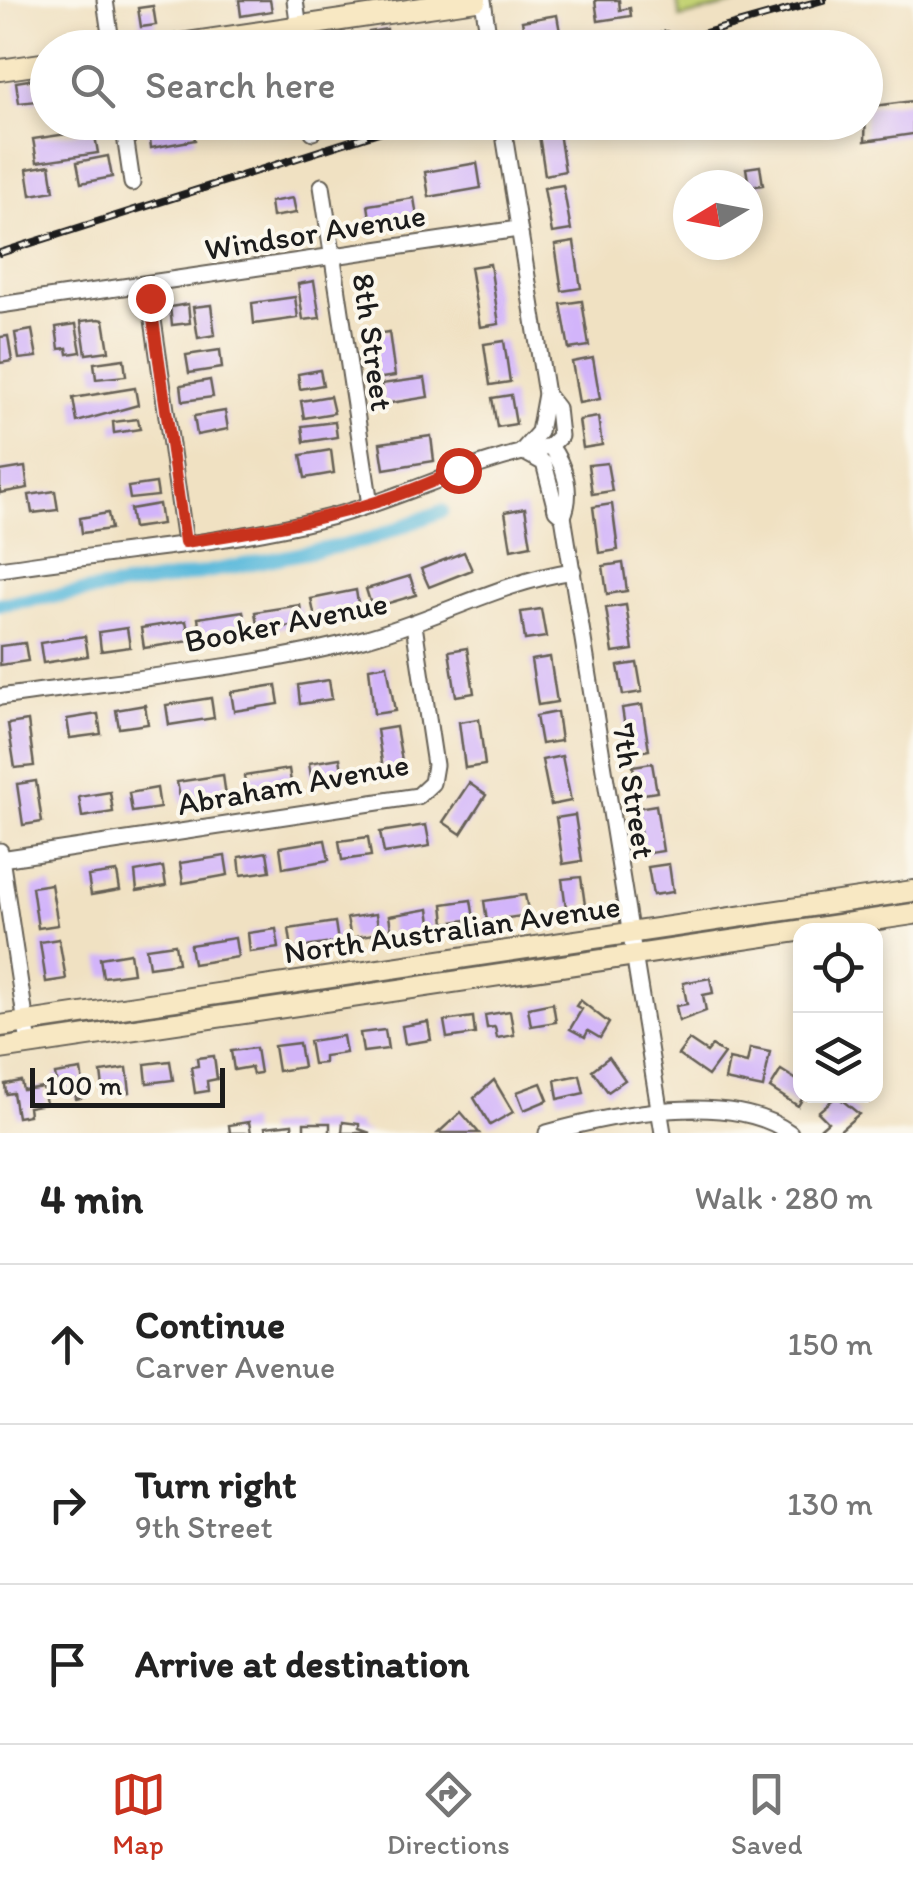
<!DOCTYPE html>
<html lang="en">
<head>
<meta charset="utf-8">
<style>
  body { margin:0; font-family:Itim,sans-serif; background:#f6f6f6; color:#222 }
  .controls { position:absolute; right:30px; bottom:30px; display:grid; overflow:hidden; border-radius:20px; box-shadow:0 5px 15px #0003 }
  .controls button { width:90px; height:90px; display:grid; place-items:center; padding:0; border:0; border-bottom:2px solid #e0e0e0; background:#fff; color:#222; font:50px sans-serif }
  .compass { position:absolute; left:673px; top:170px; width:90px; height:90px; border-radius:50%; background:#fff; box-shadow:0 5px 15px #0003; rotate:260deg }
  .scale { position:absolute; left:30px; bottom:25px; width:195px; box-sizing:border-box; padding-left:10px; border:5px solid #1c1c1c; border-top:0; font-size:28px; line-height:35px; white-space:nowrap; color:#1c1c1c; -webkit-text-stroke:8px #fbf7ec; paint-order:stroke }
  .stop { position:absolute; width:30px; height:30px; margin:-22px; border:8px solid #c8321e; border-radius:50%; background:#fff }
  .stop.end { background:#c8321e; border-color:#fff; box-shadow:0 2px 10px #0008 }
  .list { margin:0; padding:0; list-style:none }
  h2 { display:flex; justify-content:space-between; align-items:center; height:130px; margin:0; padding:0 40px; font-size:42px }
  h2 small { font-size:32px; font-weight:400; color:#767676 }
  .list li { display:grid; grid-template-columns:65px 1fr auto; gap:30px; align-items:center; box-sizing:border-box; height:160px; padding:0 40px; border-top:2px solid #e0e0e0 }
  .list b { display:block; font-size:38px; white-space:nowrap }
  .list p { margin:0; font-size:32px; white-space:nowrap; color:#767676 }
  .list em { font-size:32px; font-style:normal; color:#767676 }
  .icon { flex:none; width:55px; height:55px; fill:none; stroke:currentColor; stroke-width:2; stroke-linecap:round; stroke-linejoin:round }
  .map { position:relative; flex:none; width:913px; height:1133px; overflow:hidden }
  .search { position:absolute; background:#fff; box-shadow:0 5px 15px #0003; left:30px; right:30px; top:30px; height:110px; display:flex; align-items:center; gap:25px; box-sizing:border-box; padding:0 35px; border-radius:55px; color:#767676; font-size:38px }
  .sheet { height:610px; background:#fff }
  nav { display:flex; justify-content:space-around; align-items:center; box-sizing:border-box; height:140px; border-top:2px solid #e0e0e0; background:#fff; font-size:28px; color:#767676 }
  nav a { display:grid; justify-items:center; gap:5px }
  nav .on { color:#c8321e }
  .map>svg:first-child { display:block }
  .green { fill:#c4d375; stroke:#707848; stroke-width:2.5 }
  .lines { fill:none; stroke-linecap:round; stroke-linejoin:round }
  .canal { stroke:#5ebbdc; stroke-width:14 }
  .building { fill:#d2b4fa }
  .street-casing { stroke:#666156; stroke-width:19 }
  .secondary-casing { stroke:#666156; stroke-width:24 }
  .street { stroke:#fff; stroke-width:15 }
  .secondary { stroke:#f8e8c3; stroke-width:20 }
  .rail-casing { stroke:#1c1c1c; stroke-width:8 }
  .rail { stroke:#fbf7ec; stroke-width:4; stroke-dasharray:11; stroke-linecap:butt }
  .route { stroke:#c8321e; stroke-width:12 }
  .labels { text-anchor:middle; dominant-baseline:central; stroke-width:8; stroke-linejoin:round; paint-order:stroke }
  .street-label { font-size:32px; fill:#1c1c1c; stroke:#fbf7ec }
</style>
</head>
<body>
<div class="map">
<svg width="913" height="1133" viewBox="0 0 913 1133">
  <rect width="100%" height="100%" fill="#fbf7ec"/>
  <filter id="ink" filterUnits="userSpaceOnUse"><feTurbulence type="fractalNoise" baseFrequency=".01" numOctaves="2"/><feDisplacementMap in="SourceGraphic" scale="20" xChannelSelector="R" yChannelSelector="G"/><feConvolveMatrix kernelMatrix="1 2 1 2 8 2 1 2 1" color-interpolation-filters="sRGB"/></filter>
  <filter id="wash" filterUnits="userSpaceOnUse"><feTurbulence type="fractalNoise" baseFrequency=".0048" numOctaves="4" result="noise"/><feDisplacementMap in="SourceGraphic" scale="40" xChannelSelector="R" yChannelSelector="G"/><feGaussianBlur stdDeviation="2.25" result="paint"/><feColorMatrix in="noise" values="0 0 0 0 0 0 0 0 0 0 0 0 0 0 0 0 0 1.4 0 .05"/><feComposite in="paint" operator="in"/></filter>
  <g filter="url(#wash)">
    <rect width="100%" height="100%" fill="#f0e1c2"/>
    <path class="green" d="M677,0H752L680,18Z"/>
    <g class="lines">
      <path class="canal" d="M0,604L166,580L365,541L442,511"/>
    </g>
    <g id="blocks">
      <g class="building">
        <path d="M239,0H270L272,11L241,16Z"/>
        <path d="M595,0H619L620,10L630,8L631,16L598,21Z"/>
        <path d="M153,6L156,25L141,27L138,8Z"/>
        <path d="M557,15L561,38L526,44L522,21Z"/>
        <path d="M387,29L389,48H371L369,32Z"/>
        <path d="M345,33L348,48H337L335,34Z"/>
        <path d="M329,35L331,48H317L316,37Z"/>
        <path d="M35,79L38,101L19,103L16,82Z"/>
        <path d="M48,79V99L44,100L41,80Z"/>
        <path d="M913,101V134L865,141L866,107Z"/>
        <path d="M165,122H192L195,140L151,148L148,126Z"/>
        <path d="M558,126L565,171L545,175L538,129Z"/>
        <path d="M94,130L98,153L37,162L33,139Z"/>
        <path d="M108,156L112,177L81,183L77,162Z"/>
        <path d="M477,163L481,188L429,197L425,172Z"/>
        <path d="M50,165L54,191L31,195L27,169Z"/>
        <path d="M760,166L763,185L749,187L746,168Z"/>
        <path d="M563,185L571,230L552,233L544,188Z"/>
        <path d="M293,198L296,213L272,217L270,202Z"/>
        <path d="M414,198L418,223L372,231L368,205Z"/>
        <path d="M574,242L581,288L562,291L555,245Z"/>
        <path d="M490,264L499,324L480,327L470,267Z"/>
        <path d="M314,281L320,318L303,320L298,284Z"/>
        <path d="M295,297L298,318L254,324L252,303Z"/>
        <path d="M582,301L589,346L569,349L561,304Z"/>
        <path d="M188,304L190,323L172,325L170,307Z"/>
        <path d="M211,305L215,335L198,338L193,307Z"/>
        <path d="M99,319L104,320L109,351L86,354L81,321Z"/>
        <path d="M76,324L81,352L68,354L67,348L59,349L56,327Z"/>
        <path d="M32,330L37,357L19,359L15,333Z"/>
        <path d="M389,332L395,376L375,379L367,335Z"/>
        <path d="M8,336L12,361L0,363V337Z"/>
        <path d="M504,341L510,382L490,385L484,344Z"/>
        <path d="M220,350L222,368L189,373L186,355Z"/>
        <path d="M593,358L600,399L579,403L572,362Z"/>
        <path d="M124,359L126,376L96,379L94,363Z"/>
        <path d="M320,370L323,385L300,389L298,374Z"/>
        <path d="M425,378L428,397L384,404L381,384Z"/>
        <path d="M210,380L213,397L183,401L181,385Z"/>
        <path d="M135,388L138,405L77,422L73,398Z"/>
        <path d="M511,395L516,424L497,427L492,398Z"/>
        <path d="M330,396L334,413L304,418L301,401Z"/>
        <path d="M225,411L228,429L197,435L194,416Z"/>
        <path d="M598,417L602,445L583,448L579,420Z"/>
        <path d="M138,419L140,429L114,433L113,422Z"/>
        <path d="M335,422L337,437L304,442L302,426Z"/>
        <path d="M431,436L434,461L384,469L380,443Z"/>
        <path d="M331,450L334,473L305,478L301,455Z"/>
        <path d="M607,463L612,491L592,494L588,465Z"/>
        <path d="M25,467L28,488L0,493V471Z"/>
        <path d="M156,483L158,496L130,499L128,487Z"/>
        <path d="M55,491L58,510L32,513L29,495Z"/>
        <path d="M159,504L162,524L133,528L130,509Z"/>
        <path d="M612,504L618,550L599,553L593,507Z"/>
        <path d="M525,508L531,545L511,549L505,512Z"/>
        <path d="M108,513L111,529L82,533L80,518Z"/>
        <path d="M464,552L472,570L429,587L421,569Z"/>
        <path d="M623,563L627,591L607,594L603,566Z"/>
        <path d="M410,576L416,595L372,608L366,589Z"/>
        <path d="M356,590L359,610L315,618L311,599Z"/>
        <path d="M300,605L303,624L258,631L255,612Z"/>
        <path d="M626,605L633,650L613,653L606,608Z"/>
        <path d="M541,609L546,637L525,640L521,612Z"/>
        <path d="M243,611L246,629L201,637L198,618Z"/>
        <path d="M186,621L190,641L144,648L141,628Z"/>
        <path d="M127,628L130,647L101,651L99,632Z"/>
        <path d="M85,636L88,656L43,663L40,643Z"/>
        <path d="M25,643L28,661L0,665V646Z"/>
        <path d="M467,648L474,693L456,696L449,651Z"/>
        <path d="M550,657L557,702L538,705L531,660Z"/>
        <path d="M637,663L642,692L623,695L618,666Z"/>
        <path d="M387,665L395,711L374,714L369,668Z"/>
        <path d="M329,680L332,699L300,704L298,685Z"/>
        <path d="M276,685L279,704L234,711L231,692Z"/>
        <path d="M211,698L214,718L169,725L166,705Z"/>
        <path d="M145,705L148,724L119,728L116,710Z"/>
        <path d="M642,705L649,750L629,754L622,708Z"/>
        <path d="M557,712L561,741L541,744L536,716Z"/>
        <path d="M98,714L101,734L70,738L67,719Z"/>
        <path d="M479,719L485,765L465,768L459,722Z"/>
        <path d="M28,721L34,766L15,768L8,724Z"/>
        <path d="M396,727L404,772L384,775L377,730Z"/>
        <path d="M562,756L571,801L551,805L542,760Z"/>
        <path d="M340,758L343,777L312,782L309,763Z"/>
        <path d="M652,763L657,792L637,795L633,766Z"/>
        <path d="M289,769L292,789L247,796L244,776Z"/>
        <path d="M223,775L226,796L181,803L177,782Z"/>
        <path d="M36,781L42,822L23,825L17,784Z"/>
        <path d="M469,783L486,795L461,834L443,822Z"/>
        <path d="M157,788L160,808L132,812L129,793Z"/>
        <path d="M110,792L113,812L82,817L79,797Z"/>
        <path d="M656,805L663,851L643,854L637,808Z"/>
        <path d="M575,815L582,861L563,864L556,818Z"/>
        <path d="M426,825L430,846L384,853L380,832Z"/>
        <path d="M368,837L371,856L342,860L339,841Z"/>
        <path d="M325,840L329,860L283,868L280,847Z"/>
        <path d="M267,852L270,871L241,875L239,857Z"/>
        <path d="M225,856L228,875L183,883L180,863Z"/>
        <path d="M669,864L673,892L653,895L648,867Z"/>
        <path d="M163,867L166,886L137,891L135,872Z"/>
        <path d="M117,872L120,890L91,895L88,876Z"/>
        <path d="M581,877L585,905L566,908L562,879Z"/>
        <path d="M51,884L58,925L38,928L32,887Z"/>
        <path d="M525,895L529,915L487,921L484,901Z"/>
        <path d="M471,900L474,919L445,923L443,904Z"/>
        <path d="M429,909L432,928L392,935L389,916Z"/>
        <path d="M376,914L379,933L351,938L347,918Z"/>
        <path d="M335,922L338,942L292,949L289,929Z"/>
        <path d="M276,929L279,948L250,952L248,933Z"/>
        <path d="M235,938L238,957L193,964L190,945Z"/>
        <path d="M59,939L66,979L46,982L40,942Z"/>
        <path d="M175,944L178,963L149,967L146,948Z"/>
        <path d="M130,953L133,973L103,977L100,958Z"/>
        <path d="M710,978L713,993L703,995L706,1011L679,1021L676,1006L687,1004L683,983Z"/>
        <path d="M580,1000L609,1023L600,1038L588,1031L585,1037L570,1029L582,1009L576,1006Z"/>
        <path d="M553,1003L556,1022L531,1026L528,1008Z"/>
        <path d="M510,1011L514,1035L497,1038L495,1027L487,1028L485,1015Z"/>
        <path d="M473,1017L475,1034L447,1038L444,1021Z"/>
        <path d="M428,1022L431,1040L405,1044L402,1026Z"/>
        <path d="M385,1030L388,1049L363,1052L360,1033Z"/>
        <path d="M343,1036L346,1053L324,1056V1063L313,1064L309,1041Z"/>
        <path d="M689,1040L707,1052L712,1046L724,1054L708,1076L678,1055Z"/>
        <path d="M299,1043L303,1067L278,1071L274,1046Z"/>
        <path d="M256,1048L260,1073L253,1074L251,1067L234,1070L231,1051Z"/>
        <path d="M750,1048L770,1052L763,1088L725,1080L729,1059L747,1063Z"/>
        <path d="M214,1056L217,1079L207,1081L208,1091L195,1093L191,1067L198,1066L197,1058Z"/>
        <path d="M609,1057L625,1080L608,1092L592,1070Z"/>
        <path d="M170,1061L173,1080L147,1083L145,1064Z"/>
        <path d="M127,1068L130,1092L104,1096L101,1072Z"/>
        <path d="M81,1070L85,1097L76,1099L75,1090L58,1093L55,1074Z"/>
        <path d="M781,1070L800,1082L804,1096L798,1106L770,1088Z"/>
        <path d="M580,1075L584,1093L558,1099L555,1080Z"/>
        <path d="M494,1080L513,1112L490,1125L474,1098Z"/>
        <path d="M21,1081L23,1090L43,1087L46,1104L28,1107L29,1115L17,1117L13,1093L6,1094L5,1084Z"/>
        <path d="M541,1083L548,1100L524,1110L517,1092Z"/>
        <path d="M837,1096L859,1114L837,1133H825L821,1128L828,1122L818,1112Z"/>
        <path d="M461,1112L479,1133H438Z"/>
        <path d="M249,1122L251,1133H230L229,1125Z"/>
        <path d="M343,1122L359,1124V1129L370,1133H342Z"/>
        <rect x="304" y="1123" width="26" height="10"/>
        <path d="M292,1124L293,1133H266L265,1127Z"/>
      </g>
    </g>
  </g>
  <g filter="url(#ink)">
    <use href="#blocks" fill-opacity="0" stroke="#666156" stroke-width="2.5"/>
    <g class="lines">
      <defs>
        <g id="street">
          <path d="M105,0L112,48"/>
          <path d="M295,0L302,48"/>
          <path d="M483,0L490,48"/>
          <path d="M123,122L132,183"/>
          <path d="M312,122L313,132"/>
          <path d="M502,122L546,394L539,432L522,451L544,463L556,510L563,516L663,1133"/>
          <path d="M322,186L370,505"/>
          <path d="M148,285L185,542"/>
          <path d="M0,305L518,229"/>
          <path d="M546,394L557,408L560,436L550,446"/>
          <path d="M550,446C565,466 573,493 563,516"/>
          <path d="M0,569C105,553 215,545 318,520C398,501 469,461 550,446"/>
          <path d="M0,697C116,680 251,669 363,639C435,620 500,582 573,571"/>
          <path d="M0,851L29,1044"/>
          <path d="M1,859L418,796L432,783L435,765L414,625"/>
          <path d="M547,1133C614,1114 731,1090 790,1133"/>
        </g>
        <g id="secondary">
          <path d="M153,48L476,0"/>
          <path d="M0,70L48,63"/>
          <path d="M0,1026L913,891"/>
          <path d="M0,1049L913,914"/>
        </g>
      </defs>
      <use href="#street" class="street-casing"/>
      <use href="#secondary" class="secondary-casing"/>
      <use href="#street" class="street"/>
      <use href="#secondary" class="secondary"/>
      <defs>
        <g id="rail">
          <path d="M622,48L666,34"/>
          <path d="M652,48L823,0"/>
          <path d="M0,253L410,122"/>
        </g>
      </defs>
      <use href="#rail" class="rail-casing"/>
      <use href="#rail" class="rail"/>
    </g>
  </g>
  <g class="lines" filter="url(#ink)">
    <path class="route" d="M150,298L185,542C281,528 370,512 458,470"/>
  </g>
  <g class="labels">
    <g class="street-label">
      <text transform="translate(315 232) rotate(-9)">Windsor Avenue</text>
      <text transform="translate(373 342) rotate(82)">8th Street</text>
      <text transform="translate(286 622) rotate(-11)">Booker Avenue</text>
      <text transform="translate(293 784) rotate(-10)">Abraham Avenue</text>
      <text transform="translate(634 791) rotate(81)">7th Street</text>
      <text transform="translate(452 929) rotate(-8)">North Australian Avenue</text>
    </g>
  </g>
</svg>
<div class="controls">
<button><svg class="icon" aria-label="locate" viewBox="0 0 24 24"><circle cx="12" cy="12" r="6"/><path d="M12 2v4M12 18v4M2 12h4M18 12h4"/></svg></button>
<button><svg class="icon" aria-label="layers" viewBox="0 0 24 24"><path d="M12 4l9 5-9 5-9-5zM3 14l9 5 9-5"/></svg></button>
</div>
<svg class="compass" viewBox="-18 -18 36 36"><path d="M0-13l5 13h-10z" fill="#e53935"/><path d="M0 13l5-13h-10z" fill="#767676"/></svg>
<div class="scale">100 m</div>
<div class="stop" style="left:458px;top:470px"></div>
<div class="stop end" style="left:150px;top:298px"></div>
<div class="search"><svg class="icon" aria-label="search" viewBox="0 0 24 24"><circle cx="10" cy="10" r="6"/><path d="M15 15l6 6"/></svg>Search here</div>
</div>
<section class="sheet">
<h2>4 min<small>Walk · 280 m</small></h2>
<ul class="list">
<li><svg class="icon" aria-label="ahead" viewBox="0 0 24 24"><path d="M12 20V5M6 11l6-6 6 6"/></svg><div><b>Continue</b><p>Carver Avenue</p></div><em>150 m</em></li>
<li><svg class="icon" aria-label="right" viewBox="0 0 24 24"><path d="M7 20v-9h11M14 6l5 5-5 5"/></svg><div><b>Turn right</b><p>9th Street</p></div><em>130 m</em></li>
<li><svg class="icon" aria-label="arrive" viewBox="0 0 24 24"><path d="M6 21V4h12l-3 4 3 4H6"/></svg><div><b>Arrive at destination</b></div></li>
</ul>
</section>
<nav>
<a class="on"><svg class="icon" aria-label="map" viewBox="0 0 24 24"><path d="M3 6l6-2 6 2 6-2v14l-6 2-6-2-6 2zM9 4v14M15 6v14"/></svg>Map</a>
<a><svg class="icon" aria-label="directions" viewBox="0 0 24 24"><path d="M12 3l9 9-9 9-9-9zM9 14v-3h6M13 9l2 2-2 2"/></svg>Directions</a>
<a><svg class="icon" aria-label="saved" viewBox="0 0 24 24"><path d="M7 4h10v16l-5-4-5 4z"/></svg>Saved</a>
</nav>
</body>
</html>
